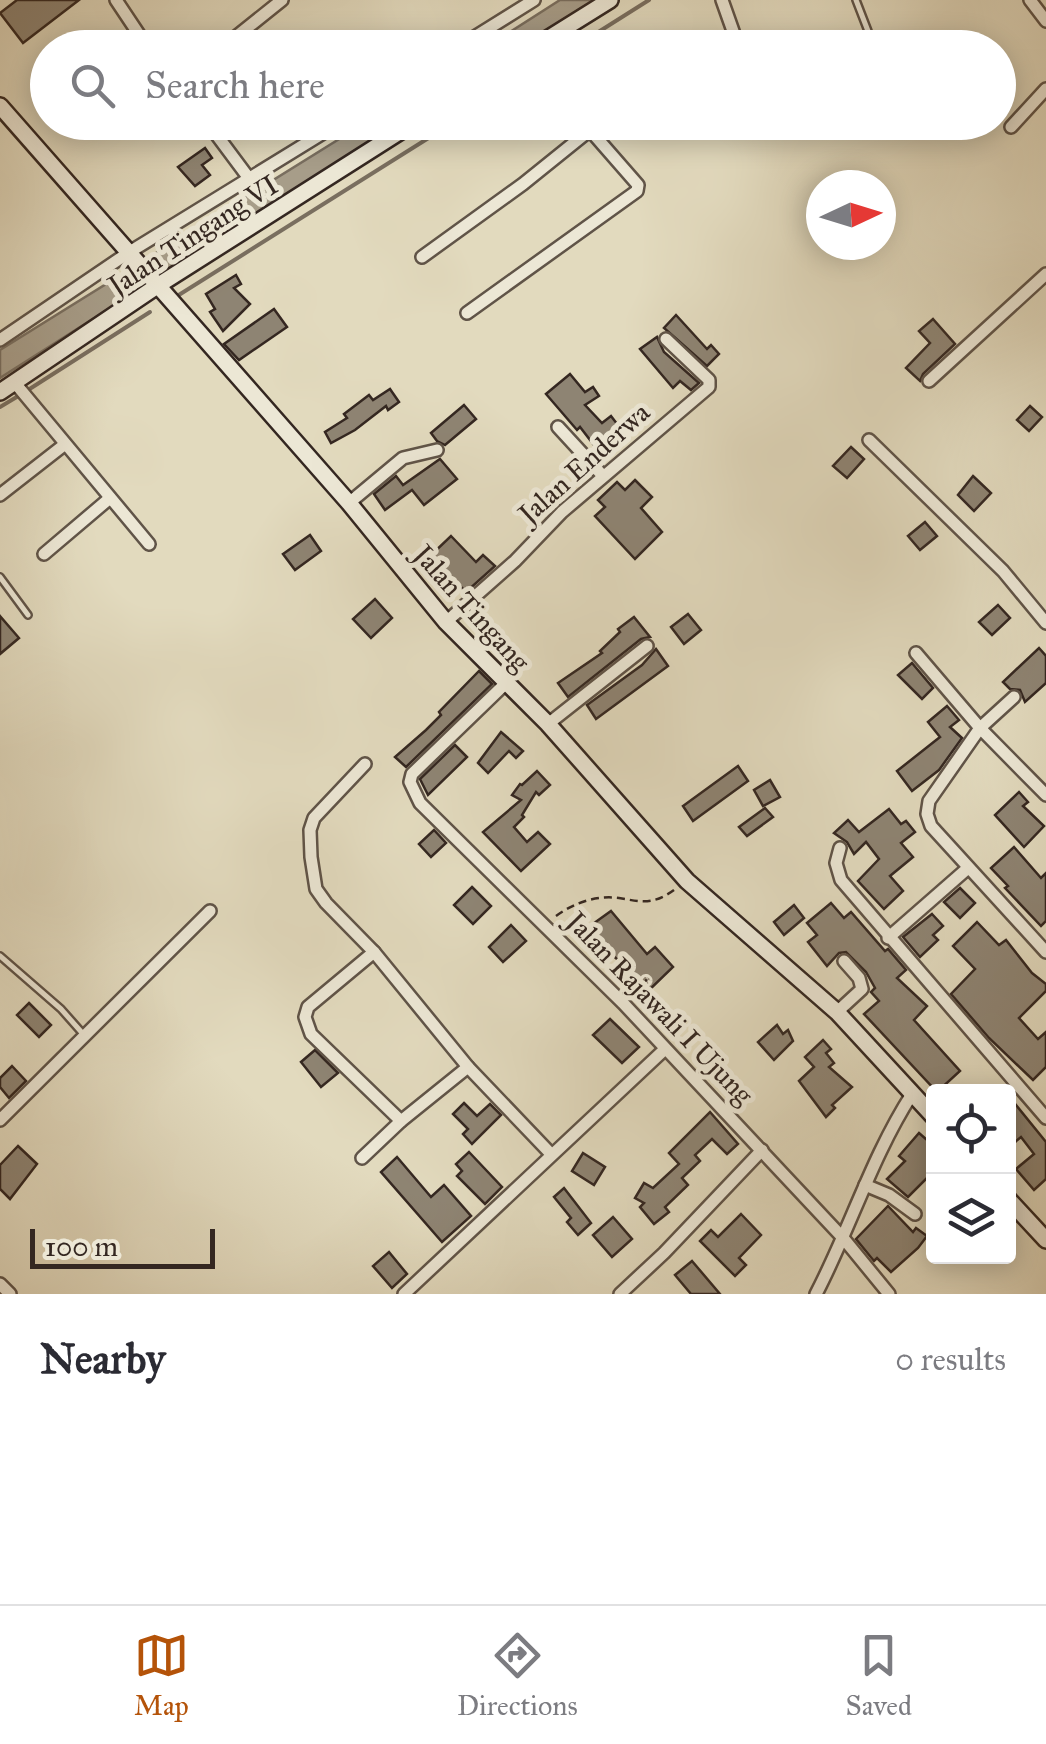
<!DOCTYPE html>
<html lang="en">
<head>
<meta charset="utf-8">
<style>
  body { margin:0; font-family:"IM FELL Great Primer",serif; background:#f7f7f7; color:#2b2b33 }
  .controls { position:absolute; right:30px; bottom:30px; display:grid; overflow:hidden; border-radius:10px; box-shadow:0 5px 25px #0003 }
  .controls button { width:90px; height:90px; display:grid; place-items:center; padding:0; border:0; border-bottom:2px solid #e1e1e2; background:#fff; color:#2b2b33; font:50px sans-serif }
  .compass { position:absolute; left:806px; top:170px; width:90px; height:90px; border-radius:50%; background:#fff; box-shadow:0 5px 25px #0003; rotate:86deg }
  .scale { position:absolute; left:30px; bottom:25px; width:185px; box-sizing:border-box; padding-left:10px; border:5px solid #342721; border-top:0; font-size:28px; line-height:35px; white-space:nowrap; color:#342721; -webkit-text-stroke:8px #ece7d5; paint-order:stroke }
  .list { margin:0; padding:0; list-style:none }
  h2 { display:flex; justify-content:space-between; align-items:center; height:130px; margin:0; padding:0 40px; font-size:42px }
  h2 small { font-size:32px; font-weight:400; color:#7c7c81 }
  .icon { flex:none; width:55px; height:55px; fill:none; stroke:currentColor; stroke-width:2; stroke-linecap:round; stroke-linejoin:round }
  .map { position:relative; flex:none; width:1046px; height:1294px; overflow:hidden }
  .search { position:absolute; background:#fff; box-shadow:0 5px 25px #0003; left:30px; right:30px; top:30px; height:110px; display:flex; align-items:center; gap:25px; box-sizing:border-box; padding:0 35px; border-radius:55px; color:#7c7c81; font-size:38px }
  .sheet { height:310px; background:#fff }
  nav { display:flex; justify-content:space-around; align-items:center; box-sizing:border-box; height:140px; border-top:2px solid #e1e1e2; background:#fff; font-size:28px; color:#7c7c81 }
  nav a { display:grid; justify-items:center; gap:5px }
  nav .on { color:#b45309 }
  .map>svg:first-child { display:block }
  .water { fill:#a79d89; stroke:#796e5f; stroke-width:2.5 }
  .lines { fill:none; stroke-linecap:round; stroke-linejoin:round }
  .stream { stroke:#796e5f; stroke-width:4 }
  .building { fill:#8e8473; stroke:#342721; stroke-width:2.5 }
  .lane-casing { stroke:#605448; stroke-width:10 }
  .street-casing { stroke:#605448; stroke-width:16 }
  .secondary-casing { stroke:#342721; stroke-width:20 }
  .path { stroke:#342721; stroke-width:2.5; stroke-dasharray:8 5; stroke-linecap:butt }
  .lane { stroke:#ece7d5; stroke-width:5 }
  .street { stroke:#ece7d5; stroke-width:11 }
  .secondary { stroke:#ece7d5; stroke-width:15 }
  .labels { text-anchor:middle; dominant-baseline:central; stroke-width:10; stroke-linejoin:round; paint-order:stroke }
  .street-label { font-size:28px; fill:#342721; stroke:#ece7d5 }
</style>
</head>
<body>
<div class="map">
<svg width="1046" height="1294" viewBox="0 0 1046 1294">
  <rect width="100%" height="100%" fill="#e2dabe"/>
  <filter id="stains"><feTurbulence type="fractalNoise" baseFrequency=".002" numOctaves="4"/><feColorMatrix values="0 0 0 0 .2 0 0 0 0 .09 0 0 0 0 .02 0 0 0 .5 -.17"/></filter>
  <radialGradient id="worn" r=".72"><stop offset=".6" stop-color="#630" stop-opacity="0"/><stop offset="1" stop-color="#630" stop-opacity=".3"/></radialGradient>
  <g class="water">
    <path d="M560,0H595L520,47L485,48Z"/>
    <path d="M365,123H401L0,378V350Z"/>
  </g>
  <g class="lines">
    <g class="stream">
      <path d="M573,48L649,0"/>
      <path d="M174,298L454,122"/>
      <path d="M28,390L150,312"/>
      <path d="M0,407L20,395"/>
    </g>
  </g>
  <g class="building">
    <path d="M17,0H79L23,43L0,13Z"/>
    <path d="M205,148L212,158L202,165L210,175L195,186L178,167Z"/>
    <path d="M236,275L241,284L234,288L250,304L223,331L210,312L215,309L206,294Z"/>
    <path d="M274,309L287,327L239,360L224,344Z"/>
    <path d="M676,315L707,349L711,345L719,354L707,366L664,328Z"/>
    <path d="M933,319L955,344L923,374L920,381L906,368L930,343L919,331Z"/>
    <path d="M657,337L664,352L699,383L691,390L680,381L673,388L640,349Z"/>
    <path d="M570,374L585,392L593,387L599,396L585,405L602,423L611,416L624,433L600,453L580,427L577,430L546,394Z"/>
    <path d="M390,389L399,402L388,410L386,406L355,430L331,443L325,432L347,418L344,414L369,395L373,400Z"/>
    <path d="M464,405L476,419L445,445L437,441L431,433Z"/>
    <path d="M1030,406L1042,417L1029,431L1017,420Z"/>
    <path d="M851,447L864,459L847,478L833,466Z"/>
    <path d="M440,459L457,479L424,505L412,490L385,510L374,494L396,476L403,485Z"/>
    <path d="M973,476L991,493L974,511L958,495Z"/>
    <path d="M635,480L652,497L641,508L662,532L635,559L595,516L605,507L598,500L617,482L625,490Z"/>
    <path d="M925,522L937,536L920,550L908,536Z"/>
    <path d="M310,535L321,551L295,570L283,554Z"/>
    <path d="M451,536L476,562L483,555L495,566L466,592L430,556Z"/>
    <path d="M375,599L392,618L371,638L353,619Z"/>
    <path d="M998,605L1010,618L992,635L979,622Z"/>
    <path d="M688,614L701,630L684,644L671,627Z"/>
    <path d="M0,616L19,638L0,654Z"/>
    <path d="M634,617L650,637L641,639L568,697L558,683L602,653L600,651L620,632L618,629Z"/>
    <path d="M1039,648L1046,656V683L1025,702L1020,690L1010,689L1003,682Z"/>
    <path d="M656,649L668,666L596,719L587,705L642,665Z"/>
    <path d="M912,663L933,688L922,699L898,675Z"/>
    <path d="M479,671L492,684L406,767L395,757L426,730L441,715L439,712Z"/>
    <path d="M947,706L959,720L950,727L962,738L939,770L912,791L897,771L940,737L928,722Z"/>
    <path d="M501,732L523,751L516,758L509,751L488,773L478,763Z"/>
    <path d="M455,745L467,757L428,795L420,779Z"/>
    <path d="M738,766L748,781L693,821L683,806Z"/>
    <path d="M537,771L550,785L539,795L536,792L522,815L524,817L514,827L527,842L538,832L550,844L521,871L483,832L521,800L512,795L520,784L522,785Z"/>
    <path d="M770,780L780,797L763,806L754,790Z"/>
    <path d="M1019,792L1028,802L1023,806L1044,826L1024,847L995,815Z"/>
    <path d="M765,808L773,817L747,836L739,827Z"/>
    <path d="M889,809L901,824L906,821L915,832L901,843L913,857L890,876L903,891L884,909L858,881L879,859L866,842L854,854L847,842L834,833L848,820L859,832Z"/>
    <path d="M434,830L446,843L431,857L419,844Z"/>
    <path d="M1014,847L1041,878L1046,873V921L1041,926L1005,888L1008,886L991,868Z"/>
    <path d="M472,887L491,906L473,924L454,905Z"/>
    <path d="M960,888L975,903L960,918L944,902Z"/>
    <path d="M831,903L844,918L851,912L885,951L888,949L906,970L897,978L927,1006L914,1020L960,1071L937,1092L864,1014L879,1001L871,992L875,988L866,972L846,952L839,953L827,966L808,942L817,935L807,923Z"/>
    <path d="M794,905L804,918L784,935L774,922Z"/>
    <path d="M611,911L647,954L655,947L673,967L642,997L623,976L630,970L599,944L601,942L590,926Z"/>
    <path d="M932,914L943,926L933,935L938,940L920,957L903,937Z"/>
    <path d="M977,922L999,945L1006,940L1032,973L1046,984V991L1019,1018L1038,1039L1046,1032V1067L1033,1080L989,1038L951,994L975,969L953,946Z"/>
    <path d="M511,925L526,941L503,962L489,947Z"/>
    <path d="M29,1003L51,1025L39,1037L17,1015Z"/>
    <path d="M610,1019L639,1047L622,1063L593,1035Z"/>
    <path d="M777,1025L783,1034L788,1030L793,1041L774,1060L758,1042Z"/>
    <path d="M823,1040L831,1049L826,1053L834,1063L829,1067L852,1087L832,1105L835,1108L826,1117L799,1081L814,1067L805,1057Z"/>
    <path d="M315,1050L338,1073L321,1087L301,1062Z"/>
    <path d="M12,1066L26,1081L9,1098L0,1087V1078Z"/>
    <path d="M1008,1095L1046,1142V1179L1034,1190L1016,1169L1034,1154L1021,1137L1008,1148Z"/>
    <path d="M464,1103L477,1116L490,1104L501,1115L472,1144L463,1134L468,1129L453,1114Z"/>
    <path d="M710,1112L738,1144L727,1154L712,1139L695,1155L700,1161L682,1178L688,1185L665,1207L669,1212L654,1224L640,1207L644,1203L635,1198L644,1183L653,1188L679,1164L669,1153Z"/>
    <path d="M919,1133L934,1146V1171L908,1197L887,1179L905,1161L899,1156Z"/>
    <path d="M18,1146L37,1164L10,1199L0,1189V1165Z"/>
    <path d="M469,1152L502,1187L485,1204L457,1176L462,1171L456,1164Z"/>
    <path d="M583,1153L605,1167L594,1185L572,1171Z"/>
    <path d="M397,1157L431,1197L444,1185L471,1216L442,1242L381,1172Z"/>
    <path d="M564,1188L591,1223L578,1235L567,1222L571,1218L554,1197Z"/>
    <path d="M888,1206L913,1232L916,1228L927,1236L918,1248L891,1272L877,1258L874,1261L856,1239Z"/>
    <path d="M741,1214L761,1235L739,1258L746,1265L735,1276L700,1241L711,1230L718,1237Z"/>
    <path d="M613,1217L632,1239L612,1257L593,1235Z"/>
    <path d="M389,1252L407,1274L392,1288L373,1266Z"/>
    <path d="M692,1261L720,1294H691L675,1275Z"/>
  </g>
  <g class="lines">
    <defs>
      <g id="lane">
        <path d="M856,0L868,31"/>
        <path d="M0,577L28,615"/>
        <path d="M0,956L61,1009L84,1035"/>
      </g>
      <g id="street">
        <path d="M116,0L148,48"/>
        <path d="M722,0L739,48"/>
        <path d="M1030,0L1046,21"/>
        <path d="M222,48L282,0"/>
        <path d="M457,48L534,0"/>
        <path d="M207,122L248,177"/>
        <path d="M1011,127L1046,89"/>
        <path d="M422,257L523,184L590,130"/>
        <path d="M467,313L637,191L638,185L583,122"/>
        <path d="M0,340L128,253L341,122"/>
        <path d="M929,381L1046,274"/>
        <path d="M15,383L149,544"/>
        <path d="M558,427L603,476"/>
        <path d="M869,440L1003,571L1046,623"/>
        <path d="M0,495L64,445"/>
        <path d="M349,503L403,458L437,450"/>
        <path d="M44,554L110,498"/>
        <path d="M446,622L515,561L562,512L709,387V380L666,339"/>
        <path d="M916,653L980,728L929,801L927,814L931,826L1046,952"/>
        <path d="M505,684L412,774L410,782L420,803L623,1003L844,1239L889,1294"/>
        <path d="M1014,697L980,728L1046,795"/>
        <path d="M548,724L647,646"/>
        <path d="M365,764L314,818L310,830L311,857L316,889L326,903L374,952L468,1067L551,1154"/>
        <path d="M840,848L836,863L841,880L1046,1118"/>
        <path d="M888,938L968,868"/>
        <path d="M374,952L308,1007L305,1017L311,1034L401,1121L468,1067"/>
        <path d="M837,1012L862,989L859,978L844,961"/>
        <path d="M0,1120L210,911"/>
        <path d="M362,1158L401,1121"/>
        <path d="M865,1185L889,1195L915,1214"/>
        <path d="M0,1284L10,1294"/>
        <path d="M404,1294L664,1050"/>
        <path d="M620,1294L664,1253L762,1150"/>
        <path d="M816,1294C850,1229 872,1156 912,1094"/>
      </g>
      <g id="secondary">
        <path d="M533,48L610,0"/>
        <path d="M0,106L349,503L446,622L548,724L687,881L837,1012L934,1117"/>
        <path d="M0,392L157,286L415,122"/>
        <path d="M1008,1199L1046,1240"/>
      </g>
    </defs>
    <use href="#lane" class="lane-casing"/>
    <use href="#street" class="street-casing"/>
    <use href="#secondary" class="secondary-casing"/>
    <path class="path" d="M556,916C574,903 595,895 619,898C642,902 653,905 674,890"/>
    <use href="#lane" class="lane"/>
    <use href="#street" class="street"/>
    <use href="#secondary" class="secondary"/>
  </g>
  <g class="labels">
    <g class="street-label">
      <text transform="translate(193 235) rotate(-33)">Jalan Tingang VI</text>
      <text transform="translate(584 463) rotate(-42)">Jalan Enderwa</text>
      <text transform="translate(472 608) rotate(48)">Jalan Tingang</text>
      <text transform="translate(660 1008) rotate(46)">Jalan Rajawali I Ujung</text>
    </g>
  </g>
  <rect width="100%" height="100%" filter="url(#stains)"/>
  <rect width="100%" height="100%" fill="url(#worn)"/>
</svg>
<div class="controls">
<button><svg class="icon" aria-label="locate" viewBox="0 0 24 24"><circle cx="12" cy="12" r="6"/><path d="M12 2v4M12 18v4M2 12h4M18 12h4"/></svg></button>
<button><svg class="icon" aria-label="layers" viewBox="0 0 24 24"><path d="M12 4l9 5-9 5-9-5zM3 14l9 5 9-5"/></svg></button>
</div>
<svg class="compass" viewBox="-18 -18 36 36"><path d="M0-13l5 13h-10z" fill="#e53935"/><path d="M0 13l5-13h-10z" fill="#7c7c81"/></svg>
<div class="scale">100 m</div>
<div class="search"><svg class="icon" aria-label="search" viewBox="0 0 24 24"><circle cx="10" cy="10" r="6"/><path d="M15 15l6 6"/></svg>Search here</div>
</div>
<section class="sheet">
<h2>Nearby<small>0 results</small></h2>
<ul class="list">
</ul>
</section>
<nav>
<a class="on"><svg class="icon" aria-label="map" viewBox="0 0 24 24"><path d="M3 6l6-2 6 2 6-2v14l-6 2-6-2-6 2zM9 4v14M15 6v14"/></svg>Map</a>
<a><svg class="icon" aria-label="directions" viewBox="0 0 24 24"><path d="M12 3l9 9-9 9-9-9zM9 14v-3h6M13 9l2 2-2 2"/></svg>Directions</a>
<a><svg class="icon" aria-label="saved" viewBox="0 0 24 24"><path d="M7 4h10v16l-5-4-5 4z"/></svg>Saved</a>
</nav>
</body>
</html>
